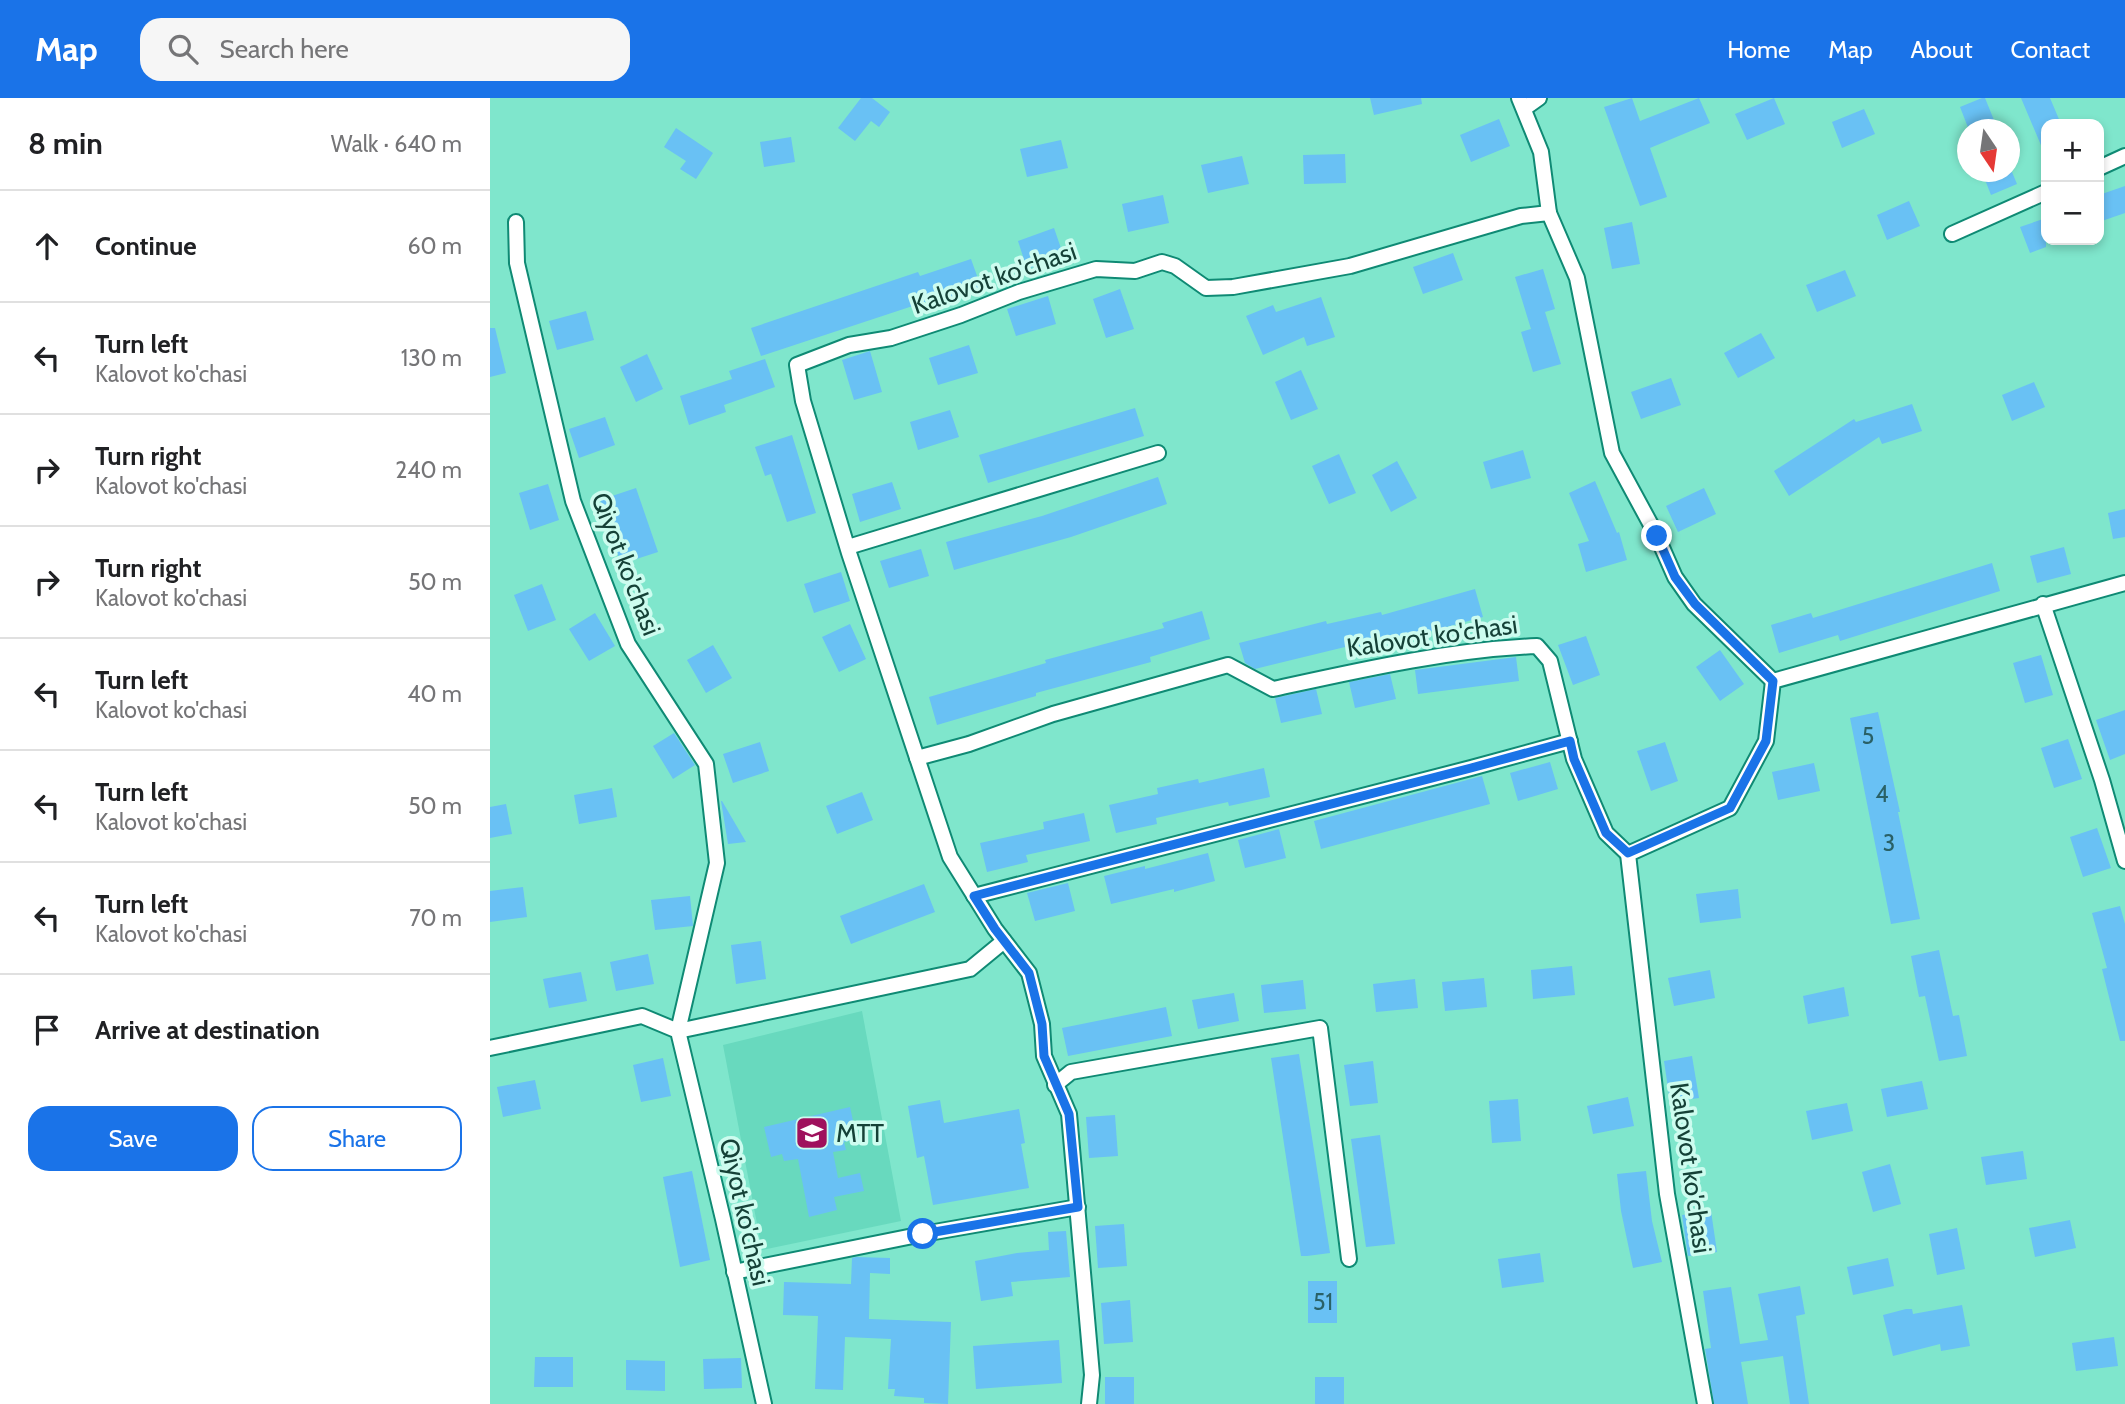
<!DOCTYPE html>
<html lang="en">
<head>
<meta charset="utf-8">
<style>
  body { margin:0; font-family:Cabin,sans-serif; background:#f6f6f6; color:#202124 }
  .controls { position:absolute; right:21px; top:21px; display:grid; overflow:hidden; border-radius:14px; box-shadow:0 4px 10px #0003 }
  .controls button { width:63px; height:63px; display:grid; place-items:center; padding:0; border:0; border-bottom:2px solid #e0e0e0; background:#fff; color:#202124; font:35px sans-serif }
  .compass { position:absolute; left:1467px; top:21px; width:63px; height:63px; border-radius:50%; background:#fff; box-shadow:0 4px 10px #0003; rotate:167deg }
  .stop { position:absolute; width:21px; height:21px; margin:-16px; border:5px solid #1a73e8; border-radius:50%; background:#fff }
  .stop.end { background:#1a73e8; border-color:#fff; box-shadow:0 2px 7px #0008 }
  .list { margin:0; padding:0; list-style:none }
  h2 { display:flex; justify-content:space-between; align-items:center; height:91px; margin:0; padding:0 28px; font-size:30px }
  h2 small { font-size:23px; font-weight:400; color:#757577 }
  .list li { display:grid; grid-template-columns:46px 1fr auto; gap:21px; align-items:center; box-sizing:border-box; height:112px; padding:0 28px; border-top:2px solid #e0e0e0 }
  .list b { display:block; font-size:26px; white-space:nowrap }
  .list p { margin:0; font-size:23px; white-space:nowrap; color:#757577 }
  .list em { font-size:23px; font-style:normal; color:#757577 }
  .actions { display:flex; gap:14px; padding:21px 28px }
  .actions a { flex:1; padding:16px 0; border:2px solid #1a73e8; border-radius:21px; text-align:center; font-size:24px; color:#1a73e8 }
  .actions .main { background:#1a73e8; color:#fff }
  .icon { flex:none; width:38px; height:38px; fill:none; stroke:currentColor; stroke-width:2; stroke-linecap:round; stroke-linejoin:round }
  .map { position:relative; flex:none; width:1635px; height:1306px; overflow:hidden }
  header { display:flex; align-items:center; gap:42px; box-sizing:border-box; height:98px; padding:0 35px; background:#1a73e8; color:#fff }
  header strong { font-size:33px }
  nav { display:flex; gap:38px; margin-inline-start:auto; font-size:24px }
  .search { width:490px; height:63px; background:#f6f6f6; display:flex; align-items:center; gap:18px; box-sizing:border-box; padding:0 24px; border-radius:21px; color:#757577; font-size:26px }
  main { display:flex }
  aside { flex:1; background:#fff }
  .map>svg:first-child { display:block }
  .built { fill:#68d9be }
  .building { fill:#69c1f4 }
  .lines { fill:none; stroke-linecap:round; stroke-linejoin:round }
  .street-casing { stroke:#0f8a74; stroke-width:18 }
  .street { stroke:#fff; stroke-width:14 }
  .route { stroke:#1a73e8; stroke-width:9 }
  .labels { text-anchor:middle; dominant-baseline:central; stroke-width:7; stroke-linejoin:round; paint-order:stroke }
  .number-label { font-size:23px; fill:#2a6166 }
  .street-label { font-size:26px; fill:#154137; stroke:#cdfcef }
  .poi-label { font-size:26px; fill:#154137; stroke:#cdfcef; text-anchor:start }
</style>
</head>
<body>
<header>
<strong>Map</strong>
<div class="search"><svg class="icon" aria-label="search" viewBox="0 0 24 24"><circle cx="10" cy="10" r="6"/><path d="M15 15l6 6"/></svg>Search here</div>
<nav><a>Home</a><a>Map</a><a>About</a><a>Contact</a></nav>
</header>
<main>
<aside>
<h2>8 min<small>Walk · 640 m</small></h2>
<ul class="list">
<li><svg class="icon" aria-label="ahead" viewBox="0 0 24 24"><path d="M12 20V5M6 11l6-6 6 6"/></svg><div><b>Continue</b></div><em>60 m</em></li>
<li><svg class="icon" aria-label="left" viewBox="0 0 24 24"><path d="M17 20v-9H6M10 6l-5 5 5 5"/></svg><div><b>Turn left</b><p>Kalovot ko'chasi</p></div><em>130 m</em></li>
<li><svg class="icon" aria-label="right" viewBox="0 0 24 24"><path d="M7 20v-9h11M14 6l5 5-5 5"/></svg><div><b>Turn right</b><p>Kalovot ko'chasi</p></div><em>240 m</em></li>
<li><svg class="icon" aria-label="right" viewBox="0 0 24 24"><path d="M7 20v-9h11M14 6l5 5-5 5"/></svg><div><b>Turn right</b><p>Kalovot ko'chasi</p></div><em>50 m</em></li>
<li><svg class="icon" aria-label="left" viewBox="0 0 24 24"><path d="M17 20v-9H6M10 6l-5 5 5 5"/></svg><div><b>Turn left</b><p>Kalovot ko'chasi</p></div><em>40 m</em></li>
<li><svg class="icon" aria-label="left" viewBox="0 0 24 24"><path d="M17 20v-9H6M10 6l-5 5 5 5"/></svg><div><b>Turn left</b><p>Kalovot ko'chasi</p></div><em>50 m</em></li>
<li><svg class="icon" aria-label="left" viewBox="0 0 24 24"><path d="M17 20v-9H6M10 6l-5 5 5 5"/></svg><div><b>Turn left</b><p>Kalovot ko'chasi</p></div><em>70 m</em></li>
<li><svg class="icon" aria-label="arrive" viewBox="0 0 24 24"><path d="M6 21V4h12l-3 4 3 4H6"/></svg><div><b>Arrive at destination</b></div></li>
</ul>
<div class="actions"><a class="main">Save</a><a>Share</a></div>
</aside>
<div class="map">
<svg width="1635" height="1306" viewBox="0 0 1635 1306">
  <rect width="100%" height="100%" fill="#7fe6cc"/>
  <path class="built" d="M372,913L411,1123L272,1152L233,947Z"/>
  <g class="building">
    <path d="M371,0H382L400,14L389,29L381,23L365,43L348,30Z"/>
    <path d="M880,0H931L932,6L884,17Z"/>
    <path d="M1142,0L1150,23L1209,0L1220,25L1160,50L1177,99L1150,108L1114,9Z"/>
    <path d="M1284,0L1295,26L1257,42L1245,16Z"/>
    <path d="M1492,0H1495L1508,32H1479L1470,9Z"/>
    <path d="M1531,0H1560L1571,26H1556V59Z"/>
    <path d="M1374,11L1385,36L1352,50L1342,24Z"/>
    <path d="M1009,21L1020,48L981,64L970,37Z"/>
    <path d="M186,30L223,55L206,81L190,71L196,63L174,49Z"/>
    <path d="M301,39L305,64L274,69L270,44Z"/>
    <path d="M571,42L578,70L537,79L530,51Z"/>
    <path d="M855,56L856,85L814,86L813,57Z"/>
    <path d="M752,58L759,86L718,95L711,67Z"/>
    <path d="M1492,74H1522L1527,86L1501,97Z"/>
    <path d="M1635,88V115L1609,124V97Z"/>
    <path d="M673,97L679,125L638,134L632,106Z"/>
    <path d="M1419,103L1430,128L1397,142L1387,117Z"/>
    <path d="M1556,120V149L1540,155L1530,129Z"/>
    <path d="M1142,124L1150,166L1122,171L1114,130Z"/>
    <path d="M564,130L574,159L537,171L528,143Z"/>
    <path d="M963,155L973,182L933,196L923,169Z"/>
    <path d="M481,161L491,189L455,202L453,198L271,258L261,230L428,174L430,178Z"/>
    <path d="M1053,171L1065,211L1055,214L1071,266L1043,274L1031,234L1041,231L1025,179Z"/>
    <path d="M1355,172L1366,198L1327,214L1316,187Z"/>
    <path d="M630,191L644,231L616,240L603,201Z"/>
    <path d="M558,198L566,226L526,238L517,211Z"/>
    <path d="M831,199L845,239L817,248L814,239L773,257L756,218L783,207L786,214Z"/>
    <path d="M96,213L104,242L67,252L59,223Z"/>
    <path d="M0,230H5L16,275L0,279Z"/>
    <path d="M1271,235L1285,260L1248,280L1234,255Z"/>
    <path d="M479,247L488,275L448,287L439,260Z"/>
    <path d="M380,253L392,294L364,302L352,262Z"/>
    <path d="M157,256L173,291L146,304L130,269Z"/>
    <path d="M275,261L285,289L234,307L236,314L199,327L190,298L242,281L239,273Z"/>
    <path d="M811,272L828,311L801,322L785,284Z"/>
    <path d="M1181,280L1191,307L1151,321L1141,294Z"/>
    <path d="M1544,284L1555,309L1522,323L1512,297Z"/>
    <path d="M1422,306L1432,333L1392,346L1389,339L1299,398L1284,373L1364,321L1366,324Z"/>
    <path d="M645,310L654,338L498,385L489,357Z"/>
    <path d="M460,312L469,339L428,352L420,324Z"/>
    <path d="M115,319L125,347L89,360L79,331Z"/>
    <path d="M302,337L326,415L297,424L281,376L275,378L265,349Z"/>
    <path d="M1033,352L1041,380L1001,391L993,364Z"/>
    <path d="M849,356L866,395L839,406L822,368Z"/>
    <path d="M907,363L927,400L901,414L882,377Z"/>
    <path d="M668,379L677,406L581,439L464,472L456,444L552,418Z"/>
    <path d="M1105,383L1127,435L1129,434L1137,462L1096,474L1088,446L1099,443L1079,395Z"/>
    <path d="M402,384L411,411L370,424L362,396Z"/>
    <path d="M58,386L69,422L40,432L29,395Z"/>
    <path d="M146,390L168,454L131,466L110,402Z"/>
    <path d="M1214,390L1226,416L1188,434L1176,408Z"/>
    <path d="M1635,411V439L1623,441L1618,415Z"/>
    <path d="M1574,449L1581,476L1547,485L1540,458Z"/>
    <path d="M431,451L439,478L399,490L390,463Z"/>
    <path d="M1502,465L1510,493L1350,543L1348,537L1289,555L1281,527L1321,515L1323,520Z"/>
    <path d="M351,474L360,503L324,515L314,486Z"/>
    <path d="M52,486L66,522L38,533L24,497Z"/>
    <path d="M985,491L993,519L909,542L908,540L856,551L855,549L765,571L755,565L749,545L836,523L837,526L891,514L892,517Z"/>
    <path d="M712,513L720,541L660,559L661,564L546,595V598L447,627L439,599L556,565L555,562L674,530L672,525Z"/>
    <path d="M105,515L125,548L99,563L79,531Z"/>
    <path d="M360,526L376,561L349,574L332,539Z"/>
    <path d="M1096,538L1110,577L1083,587L1068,547Z"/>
    <path d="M223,547L242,580L216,595L197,562Z"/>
    <path d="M1230,552L1254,586L1230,603L1206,569Z"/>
    <path d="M1551,557L1563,597L1535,605L1523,565Z"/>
    <path d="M1026,559L1029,583L928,596L925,572Z"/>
    <path d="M900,576L906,601L865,610L859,584Z"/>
    <path d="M826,591L832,616L791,625L785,600Z"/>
    <path d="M1635,612V656L1620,662L1606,622Z"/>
    <path d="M1388,614L1410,714H1408L1430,821L1401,826L1360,620Z"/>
    <path d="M184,635L205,667L183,681L163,648Z"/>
    <path d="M1578,641L1592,681L1564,690L1551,650Z"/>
    <path d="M270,644L279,673L243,685L233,656Z"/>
    <path d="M1175,644L1188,683L1161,693L1147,653Z"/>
    <path d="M1060,664L1068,691L1028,703L1020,675Z"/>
    <path d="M1324,665L1330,693L1288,702L1282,674Z"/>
    <path d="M774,670L780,699L739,708L738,704L666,720L667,726L626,735L619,707L668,696L667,690L708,681L709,685Z"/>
    <path d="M992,678L1000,706L831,751L824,723Z"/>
    <path d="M122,690L127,719L89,726L84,697Z"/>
    <path d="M372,694L383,722L347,736L336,708Z"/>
    <path d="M231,703H232L256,744L238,746Z"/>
    <path d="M16,706L22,736L0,740V709Z"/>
    <path d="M594,715L600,743L536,757L538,764L497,774L490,745L554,731L553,724Z"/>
    <path d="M1607,730L1621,770L1593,779L1580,739Z"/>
    <path d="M789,731L796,760L755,770L748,742Z"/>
    <path d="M718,755L725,783L684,794V791L621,806L614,778L655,768V771Z"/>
    <path d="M578,785L585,813L545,823L537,795Z"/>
    <path d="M434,786L445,814L361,846L350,818Z"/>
    <path d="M33,789L37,819L0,824V793Z"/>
    <path d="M1248,791L1251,820L1210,825L1206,796Z"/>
    <path d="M200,798L203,828L165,832L161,802Z"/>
    <path d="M1630,808L1635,826V943H1630L1612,871L1617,870L1602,815Z"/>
    <path d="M271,843L276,881L246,886L241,847Z"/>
    <path d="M1449,852L1463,918L1469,917L1477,958L1449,963L1435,898L1429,899L1421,858Z"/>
    <path d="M158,856L164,886L126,893L120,864Z"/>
    <path d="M1082,868L1085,897L1043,901L1041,872Z"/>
    <path d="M1220,872L1225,900L1184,908L1178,880Z"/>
    <path d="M91,874L97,903L59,910L53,881Z"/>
    <path d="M994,880L997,909L955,913L952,884Z"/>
    <path d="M925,881L928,910L886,914L883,886Z"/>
    <path d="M813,882L816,911L774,915L771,887Z"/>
    <path d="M1354,889L1359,918L1318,926L1313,898Z"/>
    <path d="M744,895L749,923L708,931L702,902Z"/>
    <path d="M676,909L682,938L578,958L572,930Z"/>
    <path d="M809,956L840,1155L817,1158H811L781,960Z"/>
    <path d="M1202,958L1209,1000L1180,1004L1174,963Z"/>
    <path d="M173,960L181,998L151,1004L143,967Z"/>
    <path d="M883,963L888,1005L860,1008L854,967Z"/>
    <path d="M45,982L51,1011L13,1019L7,989Z"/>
    <path d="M1432,983L1438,1011L1397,1019L1391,991Z"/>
    <path d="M1138,999L1144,1028L1103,1036L1097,1008Z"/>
    <path d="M1028,1001L1031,1043L1002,1045L999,1003Z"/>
    <path d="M450,1002L454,1025L529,1011L535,1045L531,1046L539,1090L443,1107L434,1058L427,1060L418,1008Z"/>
    <path d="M1357,1005L1363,1033L1322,1042L1316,1013Z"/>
    <path d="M360,1009L367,1041L354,1044L356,1052L343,1054L348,1080L370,1075L374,1093L344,1099L347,1112L319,1119L308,1061L294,1063L292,1056L281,1059L274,1029Z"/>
    <path d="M625,1017L628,1058L599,1060L596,1019Z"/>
    <path d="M890,1037L905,1146L876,1149L861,1041Z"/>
    <path d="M1533,1053L1537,1081L1496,1087L1491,1059Z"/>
    <path d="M1400,1066L1411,1106L1383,1114L1372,1074Z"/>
    <path d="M202,1073L220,1162L190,1169L173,1079Z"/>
    <path d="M1156,1073L1162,1123L1172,1164L1143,1170L1131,1113L1127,1076Z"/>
    <path d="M1221,1113L1227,1154L1198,1158L1192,1117Z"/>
    <path d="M1580,1122L1586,1150L1545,1159L1539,1130Z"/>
    <path d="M634,1126L637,1168L608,1170L605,1128Z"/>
    <path d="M1467,1130L1475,1171L1447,1177L1439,1136Z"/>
    <path d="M576,1133L580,1179L521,1184L523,1198L491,1203L485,1163L527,1155L559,1152L558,1134Z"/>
    <path d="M1050,1155L1054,1184L1012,1190L1008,1161Z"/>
    <path d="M366,1159L400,1160V1176L380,1175L379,1221L461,1224L458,1306L434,1305V1300L404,1298L405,1291H398L401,1241L355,1239L353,1292L325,1291L328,1218L293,1217L294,1184L361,1186L362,1160Z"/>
    <path d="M1398,1160L1404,1188L1363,1197L1357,1169Z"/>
    <rect x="818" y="1183" width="29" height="42"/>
    <path d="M1310,1188L1315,1216L1306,1218L1319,1306H1300L1293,1258L1251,1264L1258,1306H1224L1215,1251L1221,1250L1213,1193L1241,1189L1250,1246L1278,1242L1268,1196Z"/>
    <path d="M640,1202L643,1244L614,1246L611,1205Z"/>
    <path d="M1472,1207L1480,1248L1451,1253L1450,1246L1403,1258L1393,1217L1416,1211H1422L1423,1216Z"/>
    <path d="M1624,1239L1628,1268L1586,1273L1582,1245Z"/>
    <path d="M569,1242L572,1285L486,1291L483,1248Z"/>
    <path d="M45,1259H83V1289H44Z"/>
    <path d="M251,1260L252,1290L214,1291L213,1261Z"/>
    <path d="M136,1262L175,1263V1293L136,1292Z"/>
    <rect x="615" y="1279" width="29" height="27"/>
    <rect x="825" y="1279" width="29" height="27"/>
  </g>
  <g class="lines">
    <defs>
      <g id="street">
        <path d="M1029,0L1051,54L1059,115L1087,180L1122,355L1167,438L1185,479L1204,506L1283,583"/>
        <path d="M1035,10L1049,0"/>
        <path d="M1609,70L1635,58"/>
        <path d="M26,124L27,165L83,403L138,546L216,666L227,765L188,933L480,871L514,843"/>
        <path d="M1462,136L1556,94"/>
        <path d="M358,449L668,355"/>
        <path d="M1553,506L1612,682L1635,763"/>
        <path d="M427,660L479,646L563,616L738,567L783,591C870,572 957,552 1047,548L1060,563L1084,661L1116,735L1138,756"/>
        <path d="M484,798L981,670L1080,643"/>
        <path d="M0,950L152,918L188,933L233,1121L274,1306"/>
        <path d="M565,987L581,974L830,930L859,1161"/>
        <path d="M244,1174L433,1136L588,1109"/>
        <path d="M599,1306L602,1277L579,1016L554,958L552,926L539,875L505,831L460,759L359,455L313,303L307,267L359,247L401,240L471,217L529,194L606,171L645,173L672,164L685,168L716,190L743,189L860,168L1031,118L1059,115"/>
        <path d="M1215,1306L1177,1096L1138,756L1240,710L1276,643L1283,583L1635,485"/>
      </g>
    </defs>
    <use href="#street" class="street-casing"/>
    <use href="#street" class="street"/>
  </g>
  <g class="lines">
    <path class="route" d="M433,1136L588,1109L579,1016L554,958L552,926L539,875L505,831L484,798L981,670L1080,643L1084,661L1116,735L1138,755L1240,710L1276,643L1283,583L1205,506L1185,479L1167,438"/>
  </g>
  <defs>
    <symbol id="school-square" viewBox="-11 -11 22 22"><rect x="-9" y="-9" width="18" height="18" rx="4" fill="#9f115d" stroke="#cdfcef"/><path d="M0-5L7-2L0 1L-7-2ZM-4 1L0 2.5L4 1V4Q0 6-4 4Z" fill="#fff"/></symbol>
  </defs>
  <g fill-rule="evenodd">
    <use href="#school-square" x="303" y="1016" width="38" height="38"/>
  </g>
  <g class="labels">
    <g class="number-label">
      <text x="1378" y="638">5</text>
      <text x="1392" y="696">4</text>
      <text x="1399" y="745">3</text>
      <text x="833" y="1204">51</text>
    </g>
    <g class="street-label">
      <text transform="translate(504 180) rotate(-19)">Kalovot ko'chasi</text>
      <text transform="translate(136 466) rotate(69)">Qiyot ko'chasi</text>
      <text transform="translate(942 538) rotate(-8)">Kalovot ko'chasi</text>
      <text transform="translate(1201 1070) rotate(82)">Kalovot ko'chasi</text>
      <text transform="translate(255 1114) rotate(77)">Qiyot ko'chasi</text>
    </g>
    <g class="poi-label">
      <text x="346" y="1035">MTT</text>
    </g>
  </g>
</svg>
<div class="controls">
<button>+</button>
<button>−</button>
</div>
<svg class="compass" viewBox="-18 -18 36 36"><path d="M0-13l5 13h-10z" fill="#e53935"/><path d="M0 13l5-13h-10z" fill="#757577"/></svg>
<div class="stop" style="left:433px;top:1136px"></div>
<div class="stop end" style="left:1167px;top:438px"></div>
</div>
</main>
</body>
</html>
